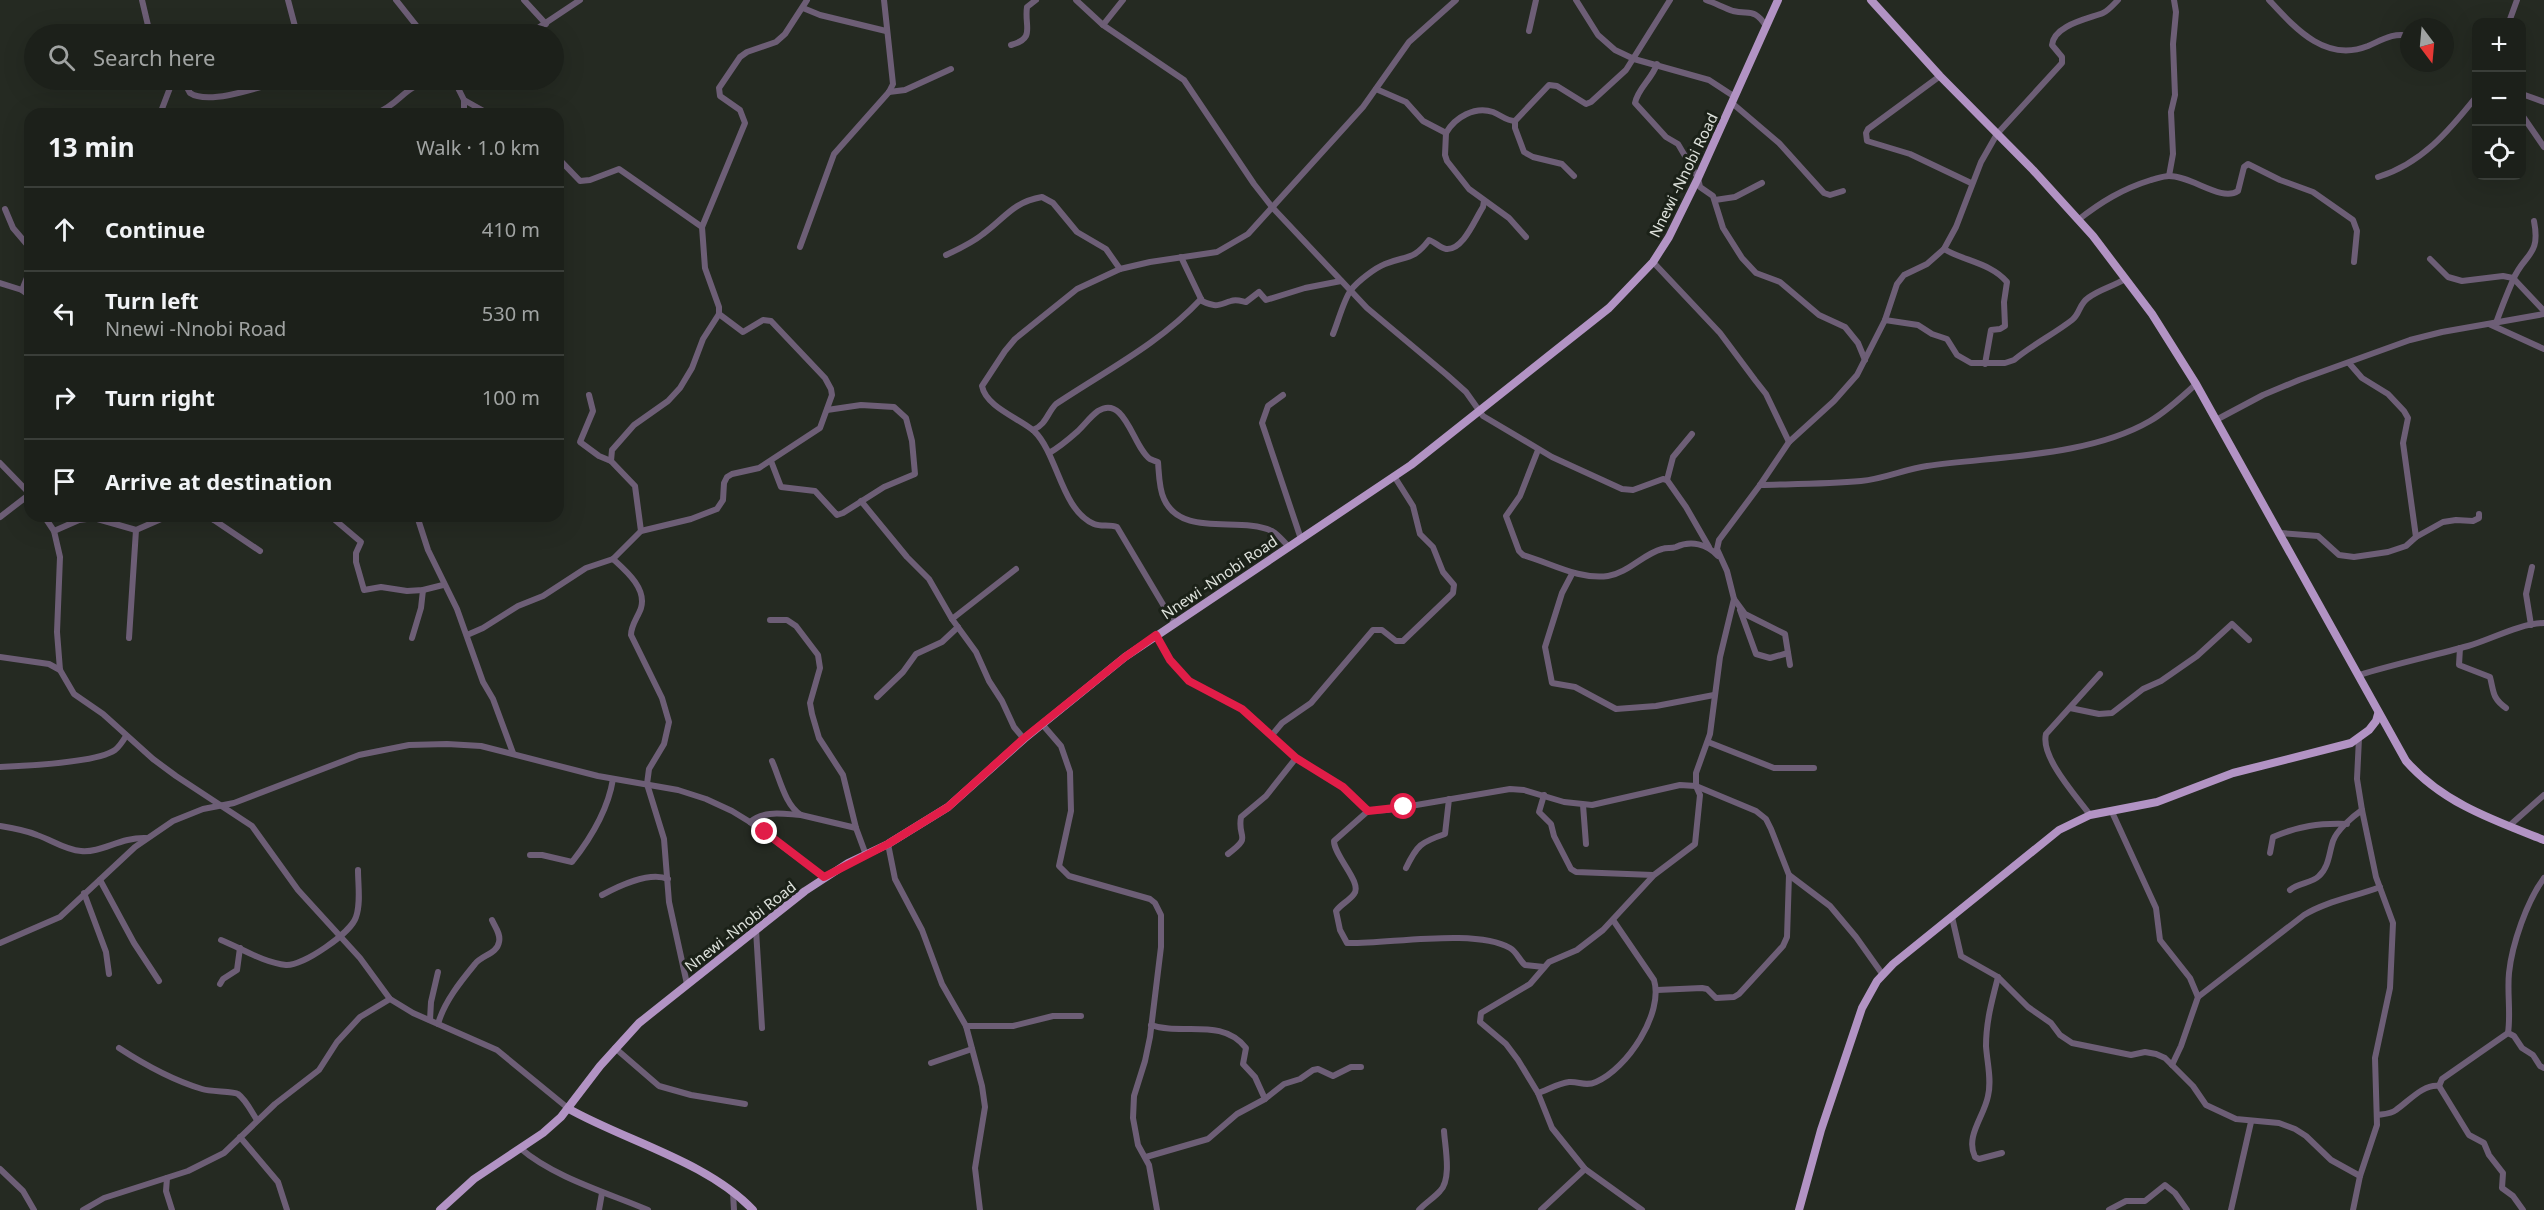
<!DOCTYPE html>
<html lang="en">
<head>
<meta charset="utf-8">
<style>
  body { margin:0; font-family:"Noto Sans",sans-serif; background:#292d27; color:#f1f3f6 }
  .controls { position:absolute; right:18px; top:18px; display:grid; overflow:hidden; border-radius:12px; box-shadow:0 6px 24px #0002 }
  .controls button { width:54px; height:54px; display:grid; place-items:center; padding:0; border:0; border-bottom:2px solid #3a3e39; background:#1c201a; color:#f1f3f6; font:30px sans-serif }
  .compass { position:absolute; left:2400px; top:18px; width:54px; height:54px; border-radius:50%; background:#1c201a; box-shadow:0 6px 24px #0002; rotate:164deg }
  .stop { position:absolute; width:18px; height:18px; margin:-14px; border:4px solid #e11d48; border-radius:50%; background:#fff }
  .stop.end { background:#e11d48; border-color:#fff; box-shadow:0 2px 6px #0008 }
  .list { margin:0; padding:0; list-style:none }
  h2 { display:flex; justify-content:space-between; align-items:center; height:78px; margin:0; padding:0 24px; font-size:26px }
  h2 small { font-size:20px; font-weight:400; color:#a0a3a2 }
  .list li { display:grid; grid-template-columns:39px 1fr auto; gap:18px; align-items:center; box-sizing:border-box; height:84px; padding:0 24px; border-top:2px solid #3a3e39 }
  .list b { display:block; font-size:22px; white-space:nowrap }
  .list p { margin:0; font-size:20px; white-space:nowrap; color:#a0a3a2 }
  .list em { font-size:20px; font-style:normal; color:#a0a3a2 }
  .icon { flex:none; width:33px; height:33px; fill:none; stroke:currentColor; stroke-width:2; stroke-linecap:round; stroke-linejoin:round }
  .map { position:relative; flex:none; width:2544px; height:1210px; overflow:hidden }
  .search { position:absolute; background:#1c201a; box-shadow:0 6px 24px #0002; left:24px; top:24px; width:540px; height:66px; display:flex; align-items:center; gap:15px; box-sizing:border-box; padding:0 21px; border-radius:33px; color:#a0a3a2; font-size:22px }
  .panel { position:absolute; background:#1c201a; box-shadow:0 6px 24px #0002; left:24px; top:108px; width:540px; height:414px; border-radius:18px }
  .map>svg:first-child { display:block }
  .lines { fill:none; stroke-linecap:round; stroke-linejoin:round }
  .minor { stroke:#6d5e76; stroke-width:6 }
  .major { stroke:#b293c4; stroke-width:8 }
  .route { stroke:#e11d48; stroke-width:8 }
  .labels { text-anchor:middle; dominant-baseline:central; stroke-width:6; stroke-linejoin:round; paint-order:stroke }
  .street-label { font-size:15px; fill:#dee2dc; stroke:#1b2118 }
</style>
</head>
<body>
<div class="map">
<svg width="2544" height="1210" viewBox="0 0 2544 1210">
  <rect width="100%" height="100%" fill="#252a22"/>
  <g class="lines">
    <g class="minor">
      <path d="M142,0L150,34"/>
      <path d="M288,0L297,34"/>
      <path d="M396,0L423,34"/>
      <path d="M524,0L546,24"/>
      <path d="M1076,0L1103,25L1184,80L1254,184L1272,207L1367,308L1447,375L1466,392L1483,416L1552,457L1622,489L1633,490L1663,479L1667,480L1686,507L1709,547"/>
      <path d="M1576,0L1598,35L1615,50L1634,59L1709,80L1735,97"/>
      <path d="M1706,0C1715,3 1724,8 1733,11C1750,15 1754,8 1766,26"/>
      <path d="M2269,0C2295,28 2325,63 2368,46C2382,40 2394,32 2409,36"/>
      <path d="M803,8L820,15L886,31"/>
      <path d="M2509,22L2517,0"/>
      <path d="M1103,25L1123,0"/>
      <path d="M1529,31L1536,0"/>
      <path d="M529,34L580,0"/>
      <path d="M1011,45C1036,38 1024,27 1027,7L1036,0"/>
      <path d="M1657,64C1652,79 1638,88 1635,103L1666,137L1678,144L1698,178L1700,187L1713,196L1723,228L1742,258L1756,273L1780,282L1819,315L1845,327L1858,343L1865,360"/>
      <path d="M1940,76L1868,129L1866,133L1867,141L1910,154L1971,183"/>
      <path d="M183,80L190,93C209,106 263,86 284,80"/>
      <path d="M446,80L456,84L463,80"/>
      <path d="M454,80L464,100V114"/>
      <path d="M1376,89L1406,102L1423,121L1446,133"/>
      <path d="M889,92L905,90L951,69"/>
      <path d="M2522,94L2544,102"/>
      <path d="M464,100L489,114"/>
      <path d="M1732,103L1779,143L1824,193L1830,195L1843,191"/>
      <path d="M160,114L173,80"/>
      <path d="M375,114C405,102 401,84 440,80"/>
      <path d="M2522,115L2544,147"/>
      <path d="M1515,121C1506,121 1501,115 1493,112C1475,106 1455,117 1446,133L1445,155L1447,161L1469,189L1509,218L1526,237"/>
      <path d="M558,158L580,181L590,180L619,169L702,227"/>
      <path d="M1574,176L1562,164L1533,157L1524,152L1515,128V121L1549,85L1557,86L1586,104L1591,102L1626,70L1670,0"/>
      <path d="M2169,176L2173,154L2171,112L2175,95L2173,44L2176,12L2174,0"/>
      <path d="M2378,177C2421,164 2449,131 2476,97"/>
      <path d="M1715,200L1735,197L1762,183"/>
      <path d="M5,209L13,228L30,248"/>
      <path d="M2078,220C2101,202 2122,189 2151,180C2156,179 2163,176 2169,176C2192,176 2221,202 2238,191L2244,167L2248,164L2280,180L2313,192L2353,220L2357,231L2354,262"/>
      <path d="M800,247L834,154L889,92L893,84L884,0"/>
      <path d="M1944,249C1964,261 1991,263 2007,282L2004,302L2005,326L2000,329L1991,330L1985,364"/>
      <path d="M946,255C959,249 972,243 983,234C1005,218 1013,202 1042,197L1053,203L1077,232L1106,249L1120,269"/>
      <path d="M1181,257L1202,301C1217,308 1218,305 1231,301C1236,299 1241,301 1246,302L1259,292L1266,300L1305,288L1341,281"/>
      <path d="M2430,259L2448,277L2462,281L2503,276L2513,278L2544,311"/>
      <path d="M1653,262L1720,333L1755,380L1766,394L1789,442"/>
      <path d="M0,283L22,290L30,296"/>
      <path d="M22,290L30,270"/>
      <path d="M30,305L27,331L30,366"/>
      <path d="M1885,320L1918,325L1932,334L1947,339L1957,355L1971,363H2005L2014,360C2032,345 2054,334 2072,320C2080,314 2079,304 2088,298C2100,289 2112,287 2125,279"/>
      <path d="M2496,323C2501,309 2507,294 2513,280C2524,253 2541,257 2534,221"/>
      <path d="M2489,324L2544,349"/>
      <path d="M1333,334C1338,322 1344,299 1351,290C1358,281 1375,268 1385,264C1407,255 1413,261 1429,240C1435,242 1440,248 1446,249C1463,251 1475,219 1483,207L1484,201"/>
      <path d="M2349,363L2362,378L2388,394L2404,411L2408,418L2403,443L2416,537"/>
      <path d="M589,395L593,411L580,442L599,456L611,461"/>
      <path d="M1283,395L1268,406L1262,423L1301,539"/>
      <path d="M2216,420L2263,395L2299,380L2410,340L2442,332L2544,314"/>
      <path d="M1033,430C1047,424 1047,413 1056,404C1107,370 1159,344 1201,299"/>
      <path d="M1538,450L1520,496L1506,516L1519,551L1523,555C1551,563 1579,580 1608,576C1628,573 1643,554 1662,549C1667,547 1671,549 1676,547C1691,540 1707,544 1718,556"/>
      <path d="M1049,453C1060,447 1069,439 1078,431C1085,424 1091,416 1098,411C1125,394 1133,447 1150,459C1152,460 1155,461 1158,462C1159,474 1159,489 1164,499C1181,538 1240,516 1272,531C1279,535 1283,541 1289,547"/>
      <path d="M771,461L781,487L815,491L837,515L843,513L884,487L915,474L912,441L906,418L894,407L861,405L827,410"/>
      <path d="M0,463L30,494"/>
      <path d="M1667,480L1673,457L1692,434"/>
      <path d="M1760,485C1794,484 1828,484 1861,481C1884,479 1905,469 1927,466C1997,456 2088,457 2150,421C2167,411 2182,397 2196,384"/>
      <path d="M861,501L907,557L929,579L952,619L976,652L989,681L1002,701L1014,727L1024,739"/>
      <path d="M44,516L54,531L60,557L57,632L60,670L74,694L103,714L153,759L176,776L252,826L298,890L360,958L390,999L413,1013L497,1050L569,1109"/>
      <path d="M204,516L214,520L223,516"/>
      <path d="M417,516L428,550L457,609L483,682L493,699L513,753"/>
      <path d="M0,517L30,494"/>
      <path d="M214,520L260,551"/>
      <path d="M335,520L361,542L356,553V562L364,590L381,587L407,591L423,590L443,585"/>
      <path d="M54,531L79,520L94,518L136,530L168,516"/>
      <path d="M641,531L635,486L611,461L612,450L634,425L668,401L680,388L692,368L703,339L719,314V307L705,268L702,227L745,123L740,110L720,96L719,88L740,57L747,52L776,42L785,34L807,0"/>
      <path d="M2280,533L2318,536L2339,555L2354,557L2388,552L2406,546L2416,537L2443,522L2456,520L2473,521L2479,518V514"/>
      <path d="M613,559C625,570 647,588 641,608C638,617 631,625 631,635L662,698L669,722L664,744L649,769L647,784L664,839L669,902L687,984"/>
      <path d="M1572,574L1562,593L1545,647L1552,683L1575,687L1616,709L1656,706L1714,695"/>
      <path d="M1734,599L1745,614L1785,634L1790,665"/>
      <path d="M1740,610L1756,654L1770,658L1788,653"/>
      <path d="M952,619L1016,569"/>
      <path d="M770,620H787L796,626L818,655L820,668L810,703L812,714L819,738L843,775L856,828L866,855"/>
      <path d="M1174,623L1117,527C1110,524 1101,527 1094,524C1061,510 1058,454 1034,431C1019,418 986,407 982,386L1005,351L1015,339L1077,289L1120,269L1150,262L1217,252L1248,234L1363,107L1409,42L1456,0"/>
      <path d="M2531,625L2526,594L2532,567"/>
      <path d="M467,635L483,628L518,606L543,596L586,568L613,559L641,531L691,519L717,509L723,500L724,483L727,477L732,474L759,468L820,428L832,395L831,389L825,378L771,321L763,320L743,332L719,314"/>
      <path d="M1156,635L1170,660L1189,681L1242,709L1296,758L1343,787L1368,811L1387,810L1510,789L1524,790L1564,802L1592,805L1680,785L1696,786L1756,811L1766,819L1771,829L1789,875L1830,906L1856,937L1883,975"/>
      <path d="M129,638L136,530"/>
      <path d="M412,638L421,608L423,590"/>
      <path d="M2460,648L2459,665L2490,677C2494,692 2492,698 2506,708"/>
      <path d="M0,657L49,664L60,670"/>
      <path d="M2359,675C2395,664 2432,656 2468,646C2492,639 2518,624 2544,623"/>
      <path d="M877,697L903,672L916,654L942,642L958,627"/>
      <path d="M2070,708L2099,714L2112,713L2143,689L2161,681L2197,656L2232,624L2249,640"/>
      <path d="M1042,724L1061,746L1070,772L1071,811L1059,866L1069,876L1150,899L1155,903L1161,915V947L1150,1037L1145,1061L1134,1096L1133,1118L1138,1145L1149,1165L1157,1210"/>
      <path d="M1272,735L1282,723L1311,703L1373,630H1382L1396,641H1403L1453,593L1454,585L1443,572L1433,547L1420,534L1413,506L1394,476"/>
      <path d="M1708,742L1774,768H1814"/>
      <path d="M772,761C780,779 785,805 801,815L856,828"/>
      <path d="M0,767C24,766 96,763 115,750C120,746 123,741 126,736"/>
      <path d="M1544,795L1539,812L1551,824L1554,836L1571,869L1576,872L1653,875"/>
      <path d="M1583,805L1586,844"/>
      <path d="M1368,811L1334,841C1334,856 1363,883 1354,894C1349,901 1341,904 1336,911L1340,930L1347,943C1389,944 1476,928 1510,948C1517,952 1519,960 1525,965L1544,967"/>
      <path d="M2112,812L2156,908L2160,940L2190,978L2198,997L2181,1046L2172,1065"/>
      <path d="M2090,815C2077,797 2040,757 2046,734L2100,674"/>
      <path d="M750,822C764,810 783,814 801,815"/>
      <path d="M0,826C12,828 25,830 37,835C52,840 65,850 81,851C102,853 120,837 146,838"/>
      <path d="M2509,826L2544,795"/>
      <path d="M888,844L895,879L922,930L942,984L966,1026L982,1086L985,1107L975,1168L980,1210"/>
      <path d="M2270,853L2273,837C2299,826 2319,823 2347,824"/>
      <path d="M1228,854C1253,835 1237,840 1241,817L1266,796L1296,758"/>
      <path d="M530,855H542L572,862C591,838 608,810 613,779"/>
      <path d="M1406,868C1417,845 1421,842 1445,834L1449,799"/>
      <path d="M100,880L134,943L159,981"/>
      <path d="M2290,890C2299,882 2311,884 2319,876C2329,867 2329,853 2333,841C2337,830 2352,817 2362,810"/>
      <path d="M84,893L106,952L109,974"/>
      <path d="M602,895C619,886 649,871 668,879"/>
      <path d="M1952,917L1961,956L1998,977L2028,1007L2051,1023L2060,1035L2072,1043L2131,1055L2145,1052L2156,1054L2165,1058L2193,1086L2206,1105L2236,1119L2279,1123L2295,1129L2306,1136L2331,1160L2360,1176"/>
      <path d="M756,930L762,1028"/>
      <path d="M221,940C241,948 264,963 286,965C303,966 351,933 356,917C361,903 358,885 358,870"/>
      <path d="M0,943L60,917L135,847L173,821L203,809L234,803L359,755L409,745L447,744L481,746L598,776L678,790L706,799L732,811L750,822L824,877"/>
      <path d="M1998,977C1992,1000 1986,1022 1986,1046C1987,1062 1992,1080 1988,1096C1984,1117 1965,1136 1975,1157L1979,1159L2002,1153"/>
      <path d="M220,984L223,979L237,970L240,948"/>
      <path d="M1657,990L1702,988L1707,989L1716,998L1734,997L1739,994L1783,946L1787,937L1789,875"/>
      <path d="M2198,997L2304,915C2327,901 2354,897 2380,887"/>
      <path d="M430,1020L431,1002L438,972"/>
      <path d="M438,1024C444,1002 461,981 475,964C482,955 497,954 499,942C501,934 495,927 492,920"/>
      <path d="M1151,1025C1181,1036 1222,1017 1246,1048L1243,1064L1255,1077L1265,1099"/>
      <path d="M966,1026H1013L1053,1016H1081"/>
      <path d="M2508,1033C2511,1013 2507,993 2509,973C2512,944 2527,901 2544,878"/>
      <path d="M119,1048C145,1065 172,1080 202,1089C211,1092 233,1091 238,1094C246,1100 251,1111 257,1120"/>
      <path d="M615,1048L659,1086L691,1095L745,1104"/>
      <path d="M931,1063L972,1049"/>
      <path d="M2439,1086L2442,1079L2508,1033L2514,1036L2522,1048L2533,1055L2540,1066L2544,1068"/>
      <path d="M1538,1093C1547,1090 1559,1083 1569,1082C1579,1081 1585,1087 1596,1082C1627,1069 1664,1013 1654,980L1613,920"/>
      <path d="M2377,1115C2384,1114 2391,1114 2396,1110C2409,1101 2423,1084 2439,1086L2469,1135L2484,1143L2489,1155L2503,1173L2502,1188L2513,1196L2523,1210"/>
      <path d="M240,1137L278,1182L287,1210"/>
      <path d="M520,1148C553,1177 608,1193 648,1210"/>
      <path d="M1146,1157L1208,1139L1237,1114L1265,1099L1284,1084L1300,1079L1313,1070L1318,1069L1333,1076L1351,1067H1361"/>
      <path d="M0,1169L23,1191L34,1210"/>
      <path d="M167,1178L166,1191L172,1210"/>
      <path d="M733,1193L734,1210"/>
      <path d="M83,1210L104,1198L188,1171L224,1153L275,1104L319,1070L337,1042L360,1017L390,999"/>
      <path d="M599,1210L602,1193"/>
      <path d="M1419,1210C1425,1203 1434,1198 1440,1191C1452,1179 1445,1147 1444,1131"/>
      <path d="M1541,1210L1585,1169"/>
      <path d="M1642,1210L1585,1169L1552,1128L1538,1093L1518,1060L1506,1044L1480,1022L1481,1013L1530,984L1549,962L1577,950L1603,930L1654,875L1695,844L1700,795L1696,786V773L1710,734L1720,657L1734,599L1727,571L1717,549L1719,540L1760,485L1789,442L1834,401L1857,375L1885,320L1897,284L1904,275L1927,264L1944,249L1956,227L1981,162L1997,134L2062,63V57L2052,45C2054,25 2088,19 2103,13C2108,11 2114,4 2118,0"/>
      <path d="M2109,1210L2126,1201H2145L2165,1185L2175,1193L2187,1210"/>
      <path d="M2231,1210L2251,1122"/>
      <path d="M2353,1210L2360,1176L2377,1125L2375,1058L2390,988L2393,923L2376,877L2362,810L2357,779L2359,738"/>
    </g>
    <g class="major">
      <path d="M1871,0L1940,76L2033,170L2093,236L2152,314L2196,384L2406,761C2443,803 2493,820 2544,840"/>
      <path d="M569,1109C626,1141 708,1162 753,1210"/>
      <path d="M440,1210L474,1179L543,1133L561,1117L600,1066L639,1023L805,891L848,863L888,844L948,807L1024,739L1125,657L1411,465L1609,308L1653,262L1669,237L1698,178L1778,0"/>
      <path d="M1799,1210L1821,1130L1862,1008L1877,981L1893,964L2059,830L2090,815L2157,802L2233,773L2351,743L2369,730L2376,721L2378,714"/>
    </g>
  </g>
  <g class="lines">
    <path class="route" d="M765,832L824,877L888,844L948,807L1023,739L1125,657L1156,635L1170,660L1189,681L1242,709L1296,758L1343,787L1368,811L1404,807"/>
  </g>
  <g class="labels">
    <g class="street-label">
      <text transform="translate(1683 175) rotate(-64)">Nnewi -Nnobi Road</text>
      <text transform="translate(1219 577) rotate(-34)">Nnewi -Nnobi Road</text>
      <text transform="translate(740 926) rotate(-38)">Nnewi -Nnobi Road</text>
    </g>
  </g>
</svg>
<div class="controls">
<button>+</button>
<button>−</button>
<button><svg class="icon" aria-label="locate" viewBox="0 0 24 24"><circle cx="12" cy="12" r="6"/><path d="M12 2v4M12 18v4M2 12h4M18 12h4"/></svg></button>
</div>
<svg class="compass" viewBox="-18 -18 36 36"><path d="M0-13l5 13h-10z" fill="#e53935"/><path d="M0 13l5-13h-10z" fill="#a0a3a2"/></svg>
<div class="stop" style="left:1404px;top:807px"></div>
<div class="stop end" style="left:765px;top:832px"></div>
<div class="search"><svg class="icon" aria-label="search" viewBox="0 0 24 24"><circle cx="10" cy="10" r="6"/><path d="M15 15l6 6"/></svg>Search here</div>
<section class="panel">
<h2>13 min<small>Walk · 1.0 km</small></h2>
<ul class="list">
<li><svg class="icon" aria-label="ahead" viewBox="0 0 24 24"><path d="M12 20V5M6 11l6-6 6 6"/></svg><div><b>Continue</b></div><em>410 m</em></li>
<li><svg class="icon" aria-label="left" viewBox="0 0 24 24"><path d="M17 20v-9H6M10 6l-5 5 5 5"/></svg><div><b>Turn left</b><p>Nnewi -Nnobi Road</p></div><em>530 m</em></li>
<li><svg class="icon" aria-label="right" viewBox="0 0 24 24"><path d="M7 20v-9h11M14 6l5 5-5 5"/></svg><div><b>Turn right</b></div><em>100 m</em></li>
<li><svg class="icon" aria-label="arrive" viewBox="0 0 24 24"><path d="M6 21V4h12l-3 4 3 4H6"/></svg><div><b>Arrive at destination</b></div></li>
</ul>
</section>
</div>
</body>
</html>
